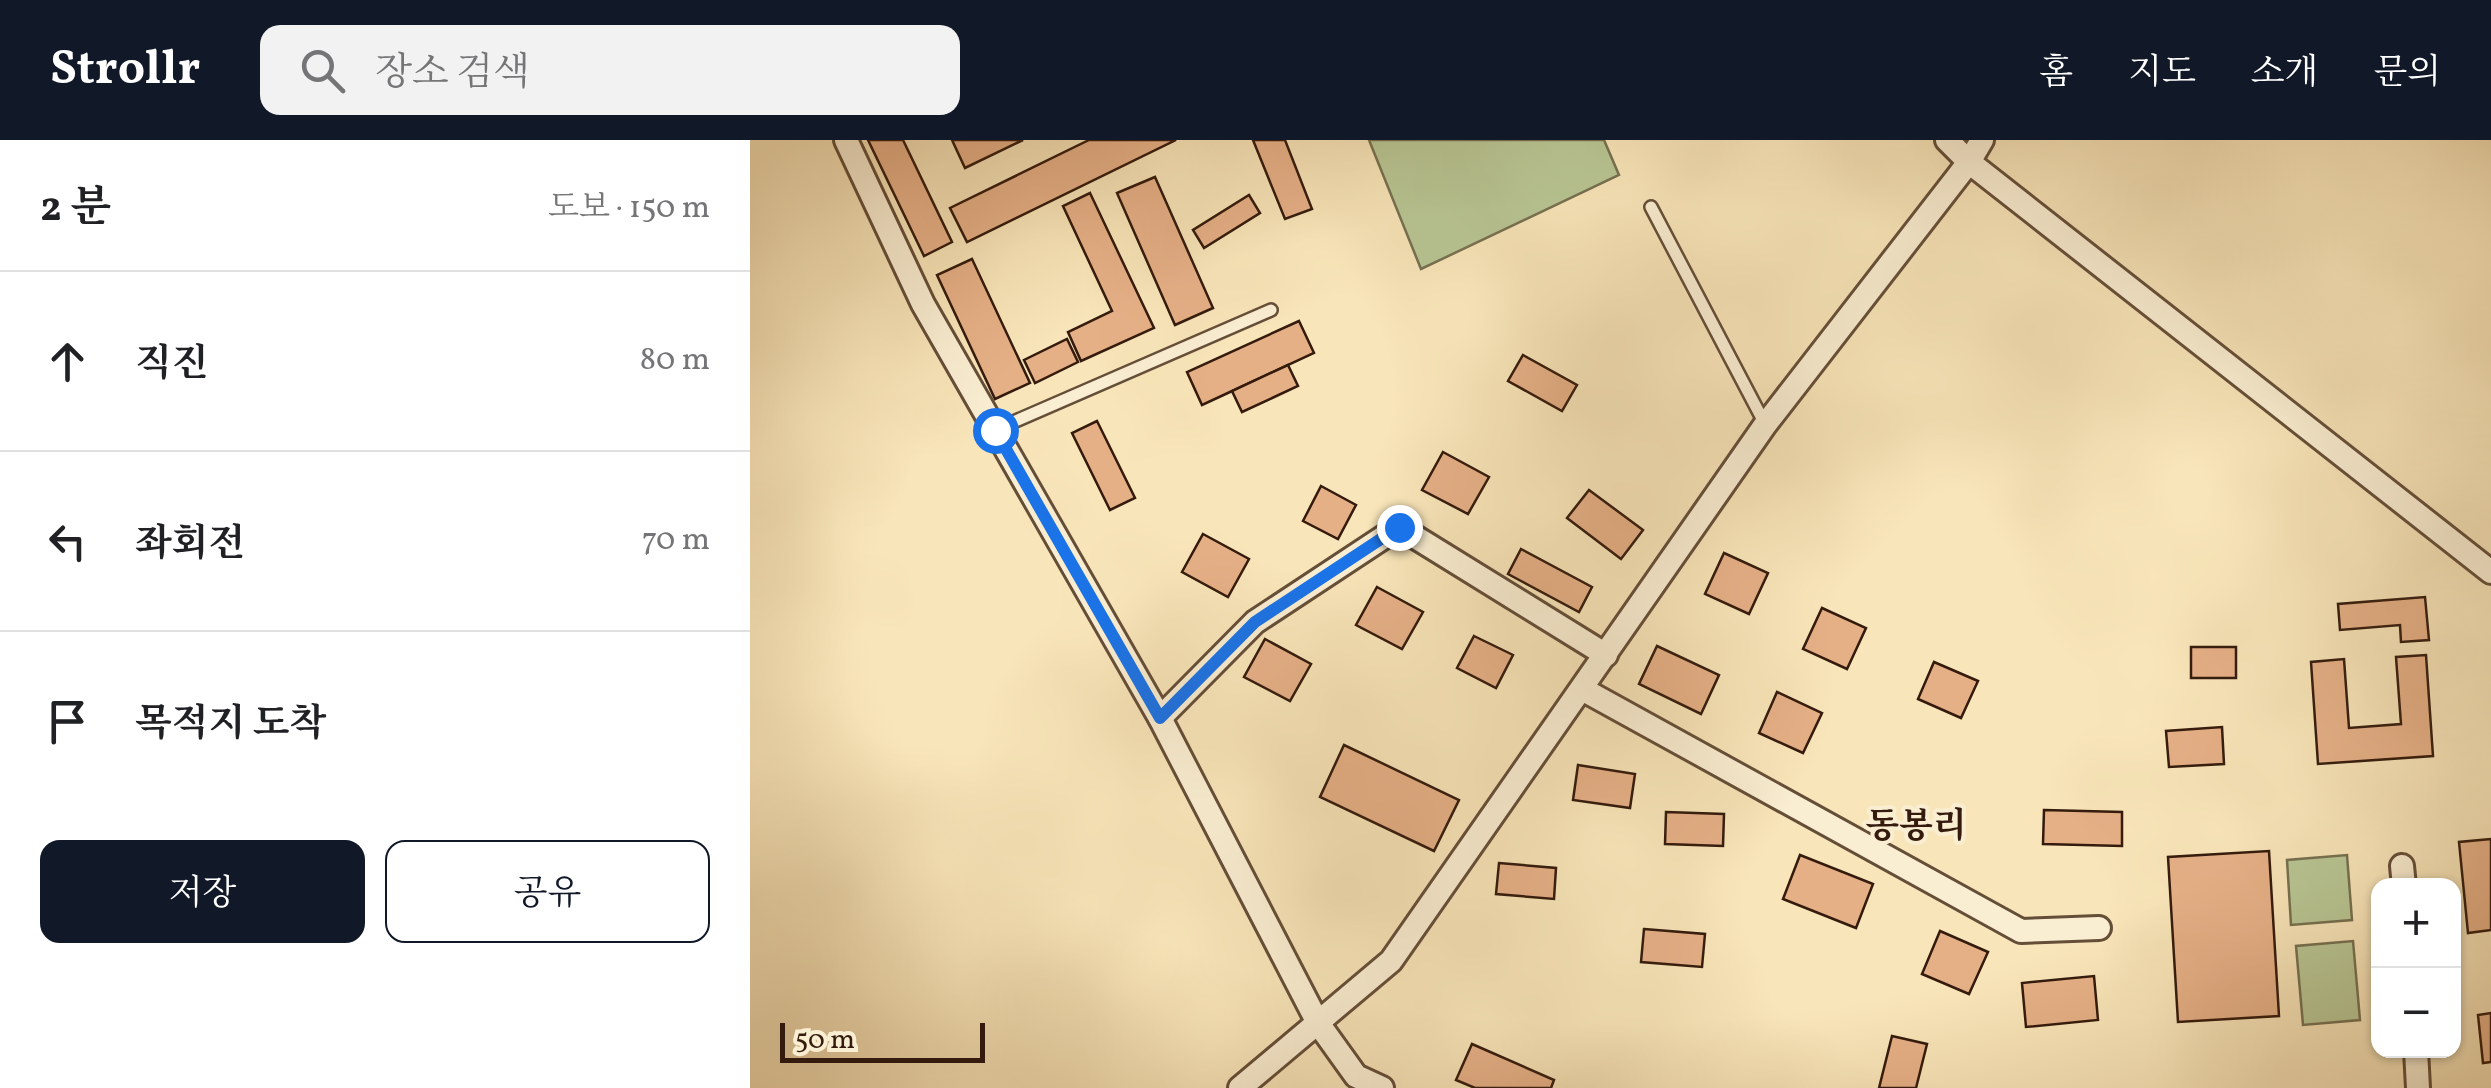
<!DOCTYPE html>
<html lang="ko">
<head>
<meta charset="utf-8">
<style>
  body { margin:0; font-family:Vollkorn,"Noto Serif KR",serif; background:#f2f2f2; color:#202124 }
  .controls { position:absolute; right:30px; bottom:30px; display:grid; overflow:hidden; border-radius:20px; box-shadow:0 2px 8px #0004 }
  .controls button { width:90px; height:90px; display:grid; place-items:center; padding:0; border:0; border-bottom:2px solid #e0e0e0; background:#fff; color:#202124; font:50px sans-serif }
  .scale { position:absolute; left:30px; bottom:25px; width:205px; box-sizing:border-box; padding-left:10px; border:5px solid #341b0d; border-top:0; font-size:28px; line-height:35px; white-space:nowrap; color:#341b0d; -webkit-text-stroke:8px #faeed2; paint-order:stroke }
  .stop { position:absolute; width:30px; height:30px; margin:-22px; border:8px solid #1a73e8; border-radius:50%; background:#fff }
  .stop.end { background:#1a73e8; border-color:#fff; box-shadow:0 2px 10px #0008 }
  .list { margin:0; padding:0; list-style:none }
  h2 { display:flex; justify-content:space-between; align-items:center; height:130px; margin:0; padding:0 40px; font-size:42px }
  h2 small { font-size:32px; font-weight:400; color:#757577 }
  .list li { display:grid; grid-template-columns:65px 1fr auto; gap:30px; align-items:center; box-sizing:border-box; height:180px; padding:0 40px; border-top:2px solid #e0e0e0 }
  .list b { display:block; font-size:38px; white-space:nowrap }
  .list em { font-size:32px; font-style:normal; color:#757577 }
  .actions { display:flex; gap:20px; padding:30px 40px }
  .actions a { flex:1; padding:22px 0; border:2px solid #111827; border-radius:20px; text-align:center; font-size:35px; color:#111827 }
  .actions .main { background:#111827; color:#fff }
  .icon { flex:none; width:55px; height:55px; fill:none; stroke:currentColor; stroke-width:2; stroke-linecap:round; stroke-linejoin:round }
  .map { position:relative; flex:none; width:1741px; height:948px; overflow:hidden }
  header { display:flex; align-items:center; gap:60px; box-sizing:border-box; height:140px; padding:0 50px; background:#111827; color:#fff }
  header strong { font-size:48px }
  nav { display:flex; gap:55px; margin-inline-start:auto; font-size:35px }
  .search { width:700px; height:90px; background:#f2f2f2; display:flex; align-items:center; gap:25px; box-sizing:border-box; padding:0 35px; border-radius:20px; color:#757577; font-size:38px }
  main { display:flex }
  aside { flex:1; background:#fff }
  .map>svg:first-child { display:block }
  .green { fill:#b8c694; stroke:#767050; stroke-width:2.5 }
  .building { fill:#e6b087; stroke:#341b0d; stroke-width:2.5 }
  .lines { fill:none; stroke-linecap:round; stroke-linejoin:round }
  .service-casing { stroke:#654e38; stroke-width:16 }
  .minor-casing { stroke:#654e38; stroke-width:28 }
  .service { stroke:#faeed2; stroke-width:11 }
  .minor { stroke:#faeed2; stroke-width:22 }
  .route { stroke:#1a73e8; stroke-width:12 }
  .labels { text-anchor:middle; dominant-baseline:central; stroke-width:8; stroke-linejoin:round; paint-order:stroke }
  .quarter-label { font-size:35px; font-weight:bold; fill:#341b0d; stroke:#faeed2 }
</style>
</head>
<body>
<header>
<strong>Strollr</strong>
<div class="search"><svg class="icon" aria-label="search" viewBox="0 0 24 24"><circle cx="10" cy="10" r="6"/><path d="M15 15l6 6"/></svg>장소 검색</div>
<nav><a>홈</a><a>지도</a><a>소개</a><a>문의</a></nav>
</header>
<main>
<aside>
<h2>2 분<small>도보 · 150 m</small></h2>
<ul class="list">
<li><svg class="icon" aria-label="ahead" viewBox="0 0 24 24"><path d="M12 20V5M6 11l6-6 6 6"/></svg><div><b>직진</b></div><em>80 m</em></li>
<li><svg class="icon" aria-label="left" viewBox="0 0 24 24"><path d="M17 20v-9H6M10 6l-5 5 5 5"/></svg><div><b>좌회전</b></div><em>70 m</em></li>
<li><svg class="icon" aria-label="arrive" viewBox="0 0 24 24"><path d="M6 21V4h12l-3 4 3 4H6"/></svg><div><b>목적지 도착</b></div></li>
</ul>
<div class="actions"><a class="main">저장</a><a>공유</a></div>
</aside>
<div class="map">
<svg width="1741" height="948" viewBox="0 0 1741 948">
  <rect width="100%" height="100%" fill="#f8e5b9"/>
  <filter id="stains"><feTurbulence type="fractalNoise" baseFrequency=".002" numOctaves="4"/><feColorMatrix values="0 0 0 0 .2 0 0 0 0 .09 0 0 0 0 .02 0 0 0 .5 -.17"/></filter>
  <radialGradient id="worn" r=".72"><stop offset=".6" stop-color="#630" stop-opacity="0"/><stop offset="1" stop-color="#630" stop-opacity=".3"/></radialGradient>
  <g class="green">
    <path d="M619,0H854L869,35L671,129Z"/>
    <path d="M1597,715L1602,780L1541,785L1537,720Z"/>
    <path d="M1603,801L1610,880L1553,885L1546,806Z"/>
  </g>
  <g class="building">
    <path d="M118,0H153L202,102L174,116Z"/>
    <path d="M202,0H273L215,28Z"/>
    <path d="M339,0H426L217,102L200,68Z"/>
    <path d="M503,0H535L562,69L535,79Z"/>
    <path d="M405,37L463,168L425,185L367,53Z"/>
    <path d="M340,53L404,188L331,221L318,192L362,171L313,66Z"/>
    <path d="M499,55L510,73L454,108L443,90Z"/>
    <path d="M222,119L280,243L245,259L187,135Z"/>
    <path d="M549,181L564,213L452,265L437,232Z"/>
    <path d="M317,199L328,222L285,243L274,220Z"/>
    <path d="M773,215L827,245L812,271L758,241Z"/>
    <path d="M538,225L548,246L492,272L482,251Z"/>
    <path d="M347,281L385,358L360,370L322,293Z"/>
    <path d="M693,312L739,337L718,374L672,350Z"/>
    <path d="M571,346L606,365L588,399L553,381Z"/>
    <path d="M839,350L893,390L871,419L817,378Z"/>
    <path d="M453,394L499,419L478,457L432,432Z"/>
    <path d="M771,409L842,447L829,472L758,434Z"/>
    <path d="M974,413L1018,433L999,474L955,454Z"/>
    <path d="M627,447L673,472L652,509L606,485Z"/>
    <path d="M1675,457L1679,500L1651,502L1650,485L1590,490L1588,464Z"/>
    <path d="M1072,468L1116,488L1097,529L1053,509Z"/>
    <path d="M724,496L763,515L746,548L707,528Z"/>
    <path d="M515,499L561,524L540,561L494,537Z"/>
    <path d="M907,506L969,535L951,574L889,544Z"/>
    <rect x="1441" y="507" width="45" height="31"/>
    <path d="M1676,515L1683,616L1568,624L1561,522L1594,519L1599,588L1651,584L1646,517Z"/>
    <path d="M1184,522L1228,541L1211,578L1168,559Z"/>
    <path d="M1027,552L1072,573L1053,613L1009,593Z"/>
    <path d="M1472,587L1474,624L1419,627L1416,591Z"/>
    <path d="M594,605L709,660L684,711L570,657Z"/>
    <path d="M828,625L885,634L880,668L823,660Z"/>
    <path d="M1294,670L1372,672V706L1293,704Z"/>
    <path d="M916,672L974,674L973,706L915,704Z"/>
    <path d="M1741,699V790L1718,793L1709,702Z"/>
    <path d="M1519,711L1529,876L1428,882L1418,717Z"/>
    <path d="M1050,715L1123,744L1106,788L1033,759Z"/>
    <path d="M749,723L806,728L804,759L746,754Z"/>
    <path d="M894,789L955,794L952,827L891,822Z"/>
    <path d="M1190,791L1238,812L1219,854L1172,834Z"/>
    <path d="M1344,836L1348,880L1276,887L1272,843Z"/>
    <path d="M1741,873V922L1733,923L1728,875Z"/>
    <path d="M1142,896L1177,904L1166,948H1129Z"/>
    <path d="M722,904L804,940L801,948H725L706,940Z"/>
  </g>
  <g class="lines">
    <defs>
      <g id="service">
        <path d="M901,67L1015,284"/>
        <path d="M245,290L521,170"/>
      </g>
      <g id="minor">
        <path d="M96,0L173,164L410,578L568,883L606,936L632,948"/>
        <path d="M1197,0L1219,22L1741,432"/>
        <path d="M832,549L1271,791L1349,788"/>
        <path d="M410,578L505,482L649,387L856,515"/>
        <path d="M1652,726L1654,746"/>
        <path d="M1666,910L1668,948"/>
        <path d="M490,948L641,821L1015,285L1219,22L1232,0"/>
      </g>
    </defs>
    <use href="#service" class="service-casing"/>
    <use href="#minor" class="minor-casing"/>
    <use href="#service" class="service"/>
    <use href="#minor" class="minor"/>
  </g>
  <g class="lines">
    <path class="route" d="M245,290L410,578L505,482L649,387"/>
  </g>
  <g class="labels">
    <g class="quarter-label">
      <text x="1166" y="688">동봉리</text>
    </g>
  </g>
  <rect width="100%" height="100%" filter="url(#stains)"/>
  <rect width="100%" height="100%" fill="url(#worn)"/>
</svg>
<div class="controls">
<button>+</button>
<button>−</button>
</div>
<div class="scale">50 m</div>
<div class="stop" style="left:245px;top:290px"></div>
<div class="stop end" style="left:649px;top:387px"></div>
</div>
</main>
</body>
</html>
